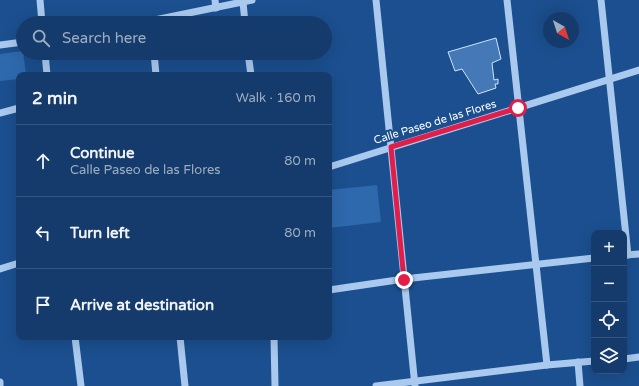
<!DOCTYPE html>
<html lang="en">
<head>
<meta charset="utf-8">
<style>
  body { margin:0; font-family:"Varela Round",sans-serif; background:#214673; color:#f1f3f6 }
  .controls { position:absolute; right:12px; bottom:12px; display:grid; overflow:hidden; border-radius:8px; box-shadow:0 4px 16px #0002 }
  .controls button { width:36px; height:36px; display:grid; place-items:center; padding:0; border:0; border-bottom:1px solid #33557e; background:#143b6b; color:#f1f3f6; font:20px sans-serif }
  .compass { position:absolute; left:543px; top:12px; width:36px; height:36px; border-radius:50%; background:#143b6b; box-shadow:0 4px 16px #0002; rotate:141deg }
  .stop { position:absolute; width:12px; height:12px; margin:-9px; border:3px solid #e11d48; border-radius:50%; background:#fff }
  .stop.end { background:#e11d48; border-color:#fff; box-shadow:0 1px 4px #0008 }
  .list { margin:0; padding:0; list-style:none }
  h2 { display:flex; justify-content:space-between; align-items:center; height:52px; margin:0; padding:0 16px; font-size:17px }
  h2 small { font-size:13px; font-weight:400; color:#9dadc1 }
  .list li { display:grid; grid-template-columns:26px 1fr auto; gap:12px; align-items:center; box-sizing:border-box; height:72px; padding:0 16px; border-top:1px solid #33557e }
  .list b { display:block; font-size:15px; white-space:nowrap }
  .list p { margin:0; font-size:13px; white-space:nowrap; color:#9dadc1 }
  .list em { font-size:13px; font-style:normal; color:#9dadc1 }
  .icon { flex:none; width:22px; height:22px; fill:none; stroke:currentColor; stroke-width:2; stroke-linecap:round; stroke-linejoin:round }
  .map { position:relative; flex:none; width:639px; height:386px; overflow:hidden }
  .search { position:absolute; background:#143b6b; box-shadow:0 4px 16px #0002; left:16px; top:16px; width:316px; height:44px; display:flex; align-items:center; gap:10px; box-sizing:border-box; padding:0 14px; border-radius:22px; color:#9dadc1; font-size:15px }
  .panel { position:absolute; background:#143b6b; box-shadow:0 4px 16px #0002; left:16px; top:72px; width:316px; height:268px; border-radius:8px }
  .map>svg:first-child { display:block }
  .garden { fill:#2e69ad }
  .building { fill:#4478b7; stroke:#cfe3fa }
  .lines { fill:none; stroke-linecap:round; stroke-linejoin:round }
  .minor { stroke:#a9c9ee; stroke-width:7 }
  .route { stroke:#e11d48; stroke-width:5 }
  .labels { text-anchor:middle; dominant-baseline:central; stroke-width:4; stroke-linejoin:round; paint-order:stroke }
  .street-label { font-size:11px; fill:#fff; stroke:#1b4f8f }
</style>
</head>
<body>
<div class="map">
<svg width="639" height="386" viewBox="0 0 639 386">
  <rect width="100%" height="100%" fill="#1b4f8f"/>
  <g class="garden">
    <path d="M23,51L26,75H19V79L0,81V54Z"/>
    <path d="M377,185L381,222L329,228V190Z"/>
  </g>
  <path class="building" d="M496,38L501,59L492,63L494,80L498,79V84H495L496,88L478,94L462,69L455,71L448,52Z"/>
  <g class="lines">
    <g class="minor">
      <path d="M40,0L42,23"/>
      <path d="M215,0L216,8"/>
      <path d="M376,0L415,386"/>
      <path d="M507,0L547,365"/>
      <path d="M601,0L628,255"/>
      <path d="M243,2L245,23"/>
      <path d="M140,23L252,0"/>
      <path d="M0,45L23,42"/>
      <path d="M45,53L47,75"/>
      <path d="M154,53L156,75"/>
      <path d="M248,53L251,75"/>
      <path d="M0,113L19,108"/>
      <path d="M329,167L639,70"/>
      <path d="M625,255L639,254"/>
      <path d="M0,269L19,263"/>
      <path d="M329,290L404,279L594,258"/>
      <path d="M75,337L81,386"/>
      <path d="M180,337L185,386"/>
      <path d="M274,337L275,386"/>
      <path d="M624,359L639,357"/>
      <path d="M578,362L580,386"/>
      <path d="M0,382V386"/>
      <path d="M376,386L547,365L594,361"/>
    </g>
  </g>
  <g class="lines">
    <path class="route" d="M404,280L391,147L518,108"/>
  </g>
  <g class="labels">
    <g class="street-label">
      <text transform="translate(435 122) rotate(-17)">Calle Paseo de las Flores</text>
    </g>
  </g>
</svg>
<div class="controls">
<button>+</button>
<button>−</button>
<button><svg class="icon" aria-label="locate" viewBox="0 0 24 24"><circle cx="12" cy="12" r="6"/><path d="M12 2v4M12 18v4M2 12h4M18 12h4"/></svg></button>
<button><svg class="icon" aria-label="layers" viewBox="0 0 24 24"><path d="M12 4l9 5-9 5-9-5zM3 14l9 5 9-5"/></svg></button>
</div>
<svg class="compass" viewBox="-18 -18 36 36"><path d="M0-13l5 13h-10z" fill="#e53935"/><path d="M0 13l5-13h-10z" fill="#9dadc1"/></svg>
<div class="stop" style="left:518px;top:108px"></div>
<div class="stop end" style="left:404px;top:280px"></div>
<div class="search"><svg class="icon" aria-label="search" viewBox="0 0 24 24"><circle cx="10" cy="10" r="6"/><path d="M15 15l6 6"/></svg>Search here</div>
<section class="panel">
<h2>2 min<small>Walk · 160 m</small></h2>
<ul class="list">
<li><svg class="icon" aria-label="ahead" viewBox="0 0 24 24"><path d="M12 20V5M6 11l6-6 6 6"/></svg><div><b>Continue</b><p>Calle Paseo de las Flores</p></div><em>80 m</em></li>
<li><svg class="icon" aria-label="left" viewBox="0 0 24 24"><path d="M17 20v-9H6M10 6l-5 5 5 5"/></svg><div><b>Turn left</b></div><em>80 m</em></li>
<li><svg class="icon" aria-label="arrive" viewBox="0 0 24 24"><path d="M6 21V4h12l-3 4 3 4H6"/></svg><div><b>Arrive at destination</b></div></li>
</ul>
</section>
</div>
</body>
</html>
